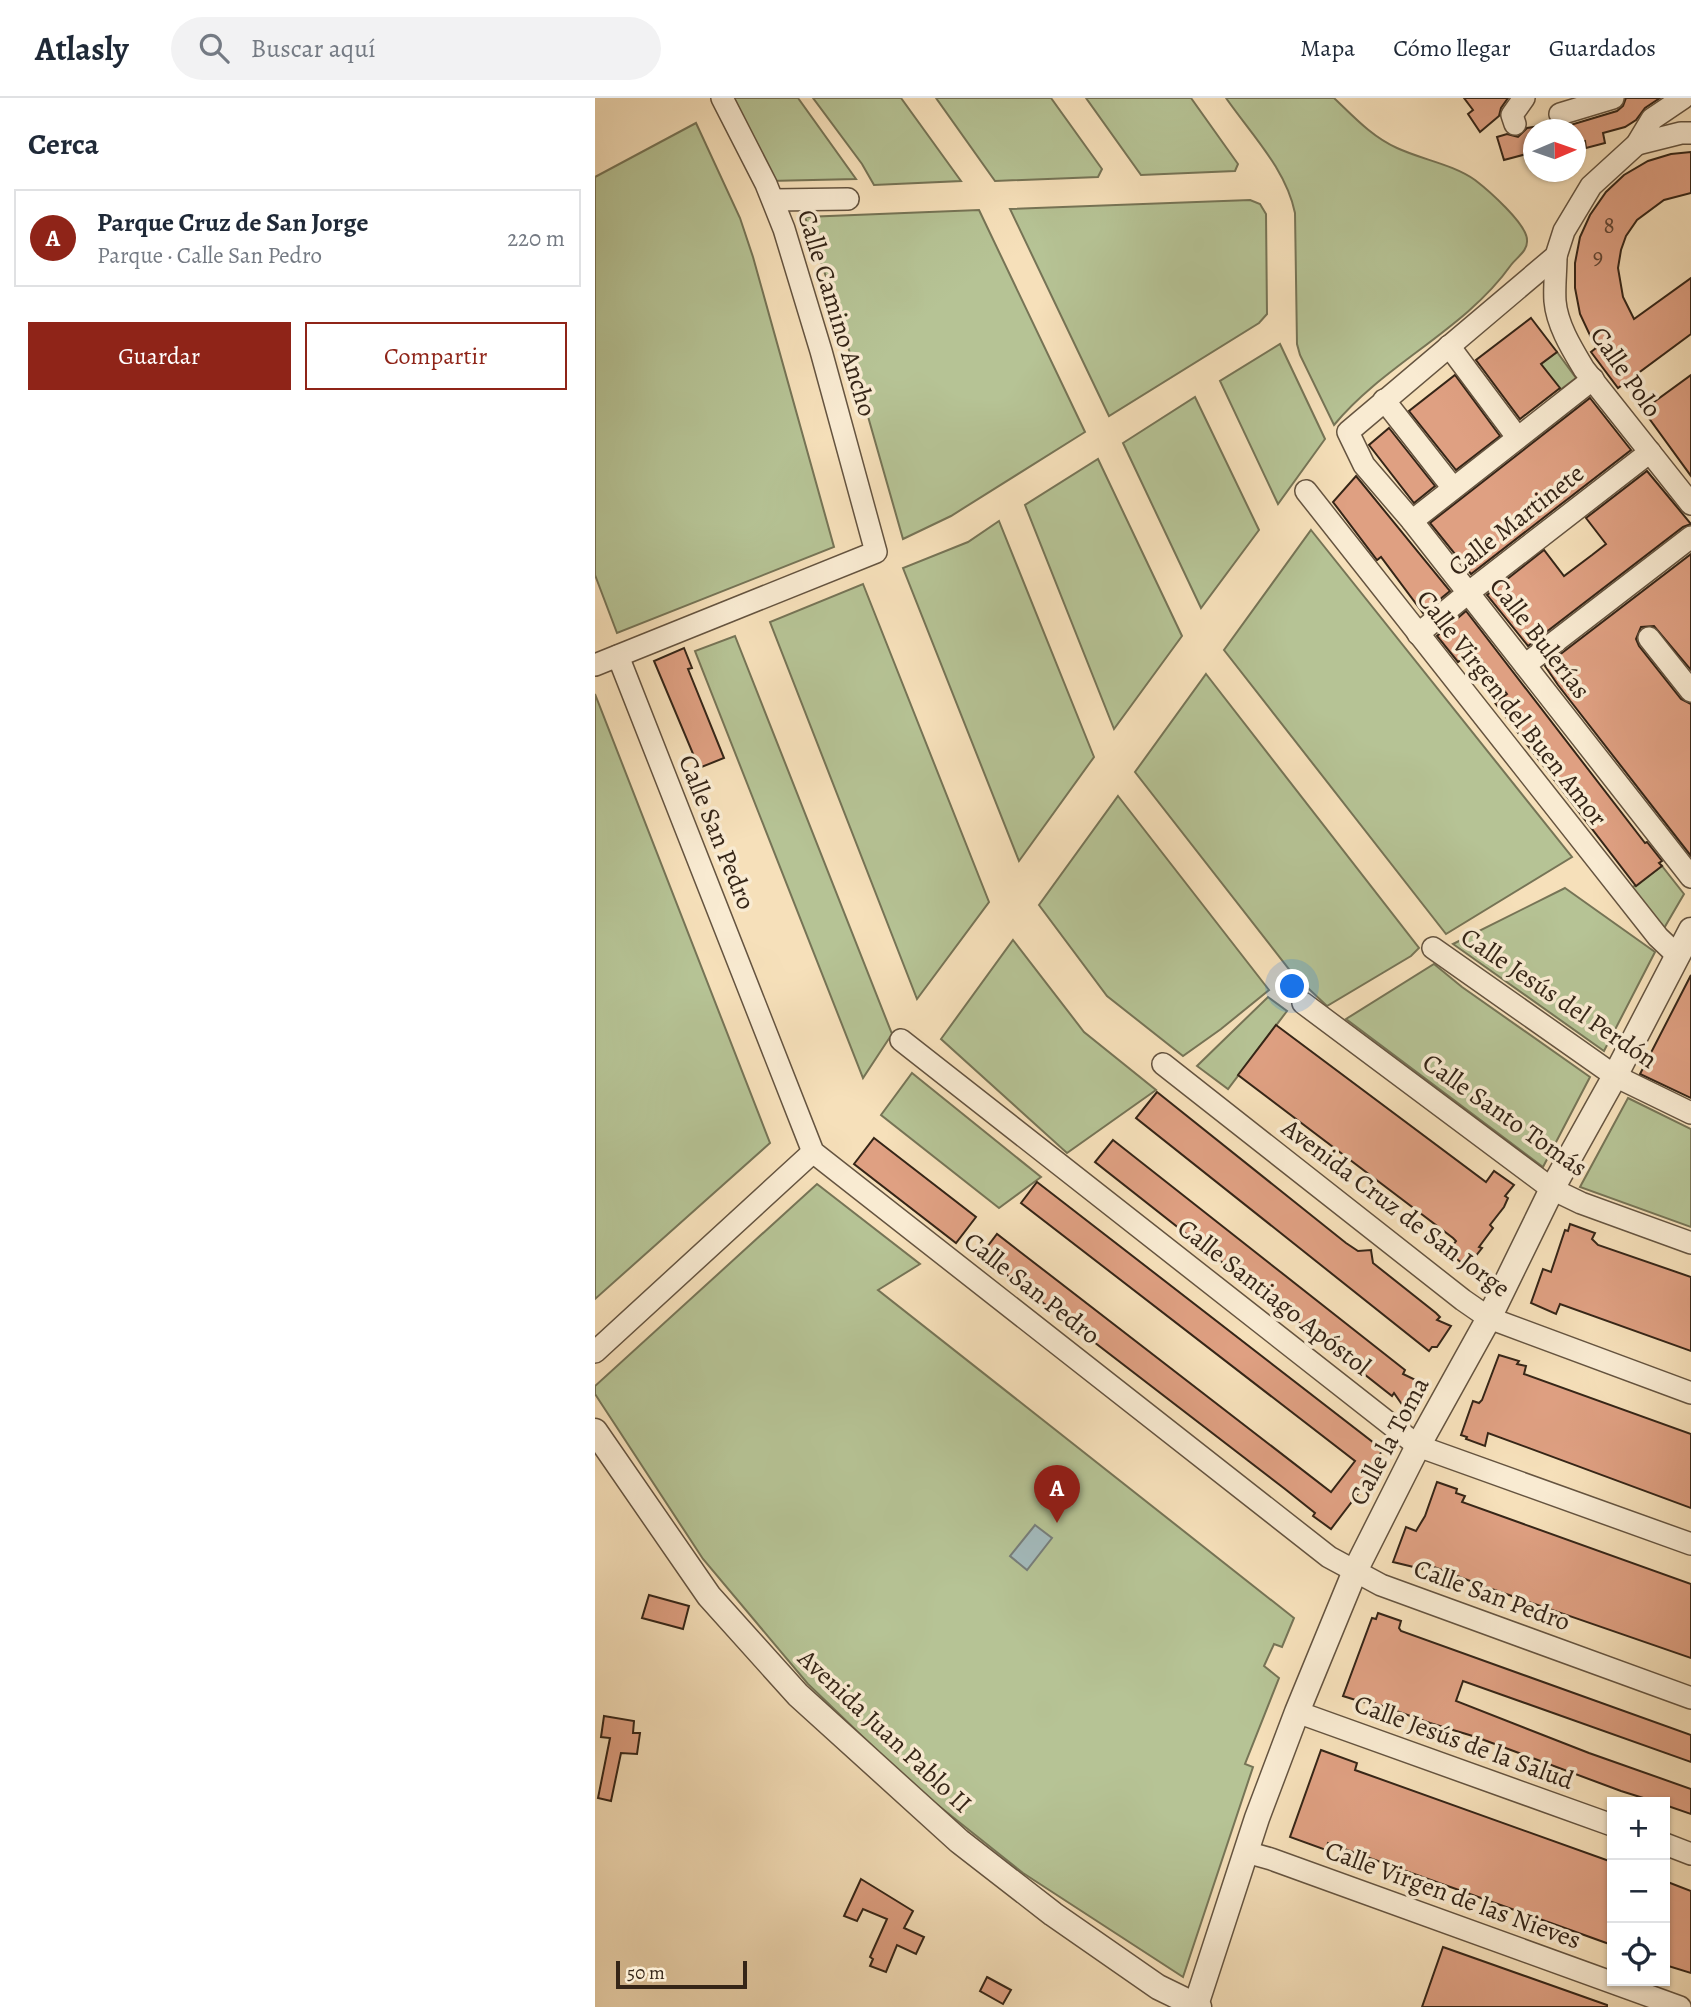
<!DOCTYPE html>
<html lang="es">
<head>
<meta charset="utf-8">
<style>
  body { margin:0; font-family:Alegreya,serif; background:#f2f2f3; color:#1f2937 }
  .controls { position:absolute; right:21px; bottom:21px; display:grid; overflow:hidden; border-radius:0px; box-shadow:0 2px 5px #0004 }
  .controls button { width:63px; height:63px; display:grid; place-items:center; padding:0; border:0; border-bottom:2px solid #e0e1e3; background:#fff; color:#1f2937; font:35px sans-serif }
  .compass { position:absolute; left:928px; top:21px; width:63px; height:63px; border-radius:50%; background:#fff; box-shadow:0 2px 5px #0004; rotate:88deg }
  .scale { position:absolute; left:21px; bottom:18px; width:131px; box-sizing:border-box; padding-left:7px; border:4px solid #352517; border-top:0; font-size:19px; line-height:24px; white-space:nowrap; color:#352517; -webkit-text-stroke:5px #f9ebd2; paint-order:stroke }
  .you { position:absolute; left:698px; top:889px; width:24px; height:24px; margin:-18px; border:5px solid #fff; border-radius:50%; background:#1a73e8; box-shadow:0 0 0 10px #1a73e833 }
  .badge { display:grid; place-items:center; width:46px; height:46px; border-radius:50%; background:#8f2418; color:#fff; font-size:23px; font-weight:700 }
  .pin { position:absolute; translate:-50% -58px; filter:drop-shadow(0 2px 4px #0008) }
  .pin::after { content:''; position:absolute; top:37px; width:24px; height:21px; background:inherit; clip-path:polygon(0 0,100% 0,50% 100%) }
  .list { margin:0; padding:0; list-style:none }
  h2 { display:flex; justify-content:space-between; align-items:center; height:91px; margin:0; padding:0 28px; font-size:30px }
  h2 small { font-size:23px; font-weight:400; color:#747a83 }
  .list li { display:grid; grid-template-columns:46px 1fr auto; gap:21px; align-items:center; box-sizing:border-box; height:98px; margin:0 14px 14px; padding:0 14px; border:2px solid #e0e1e3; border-radius:0px }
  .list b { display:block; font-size:26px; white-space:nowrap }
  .list p { margin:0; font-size:23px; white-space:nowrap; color:#747a83 }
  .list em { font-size:23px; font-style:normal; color:#747a83 }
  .actions { display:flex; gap:14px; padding:21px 28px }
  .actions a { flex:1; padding:16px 0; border:2px solid #8f2418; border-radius:0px; text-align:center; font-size:24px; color:#8f2418 }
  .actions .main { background:#8f2418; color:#fff }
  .icon { flex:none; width:38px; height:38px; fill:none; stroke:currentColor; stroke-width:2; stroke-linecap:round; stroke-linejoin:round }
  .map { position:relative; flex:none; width:1096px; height:1909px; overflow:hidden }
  header { display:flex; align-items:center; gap:42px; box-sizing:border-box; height:98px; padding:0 35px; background:#fff; border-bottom:2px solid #e0e1e3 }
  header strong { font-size:33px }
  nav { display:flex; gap:38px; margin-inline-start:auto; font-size:24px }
  .search { width:490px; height:63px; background:#f2f2f3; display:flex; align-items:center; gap:18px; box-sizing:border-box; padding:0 24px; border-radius:38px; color:#747a83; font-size:26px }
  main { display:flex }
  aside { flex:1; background:#fff }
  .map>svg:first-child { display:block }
  .green { fill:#b6c395; stroke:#767456; stroke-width:2 }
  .water { fill:#a3babc; stroke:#777e7a; stroke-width:2 }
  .building { fill:#dfa082; stroke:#352517; stroke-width:2 }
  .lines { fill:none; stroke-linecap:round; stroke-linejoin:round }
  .minor-casing { stroke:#655440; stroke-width:24 }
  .tertiary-casing { stroke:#655440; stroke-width:27 }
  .minor { stroke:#f9ebd2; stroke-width:21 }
  .tertiary { stroke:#f9ebd2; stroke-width:24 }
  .labels { text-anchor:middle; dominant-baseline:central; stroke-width:7; stroke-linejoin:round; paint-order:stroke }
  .number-label { font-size:23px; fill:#604432 }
  .street-label { font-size:26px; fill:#352517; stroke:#f9ebd2 }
</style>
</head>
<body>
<header>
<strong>Atlasly</strong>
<div class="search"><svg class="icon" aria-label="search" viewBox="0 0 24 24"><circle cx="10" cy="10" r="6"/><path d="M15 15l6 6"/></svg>Buscar aquí</div>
<nav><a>Mapa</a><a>Cómo llegar</a><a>Guardados</a></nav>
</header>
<main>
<aside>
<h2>Cerca<small></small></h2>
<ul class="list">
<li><span class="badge">A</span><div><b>Parque Cruz de San Jorge</b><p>Parque · Calle San Pedro</p></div><em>220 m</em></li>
</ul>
<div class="actions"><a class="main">Guardar</a><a>Compartir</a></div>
</aside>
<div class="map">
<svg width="1096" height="1909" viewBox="0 0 1096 1909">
  <rect width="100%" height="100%" fill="#f6e0ba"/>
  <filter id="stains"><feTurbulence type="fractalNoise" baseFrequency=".00286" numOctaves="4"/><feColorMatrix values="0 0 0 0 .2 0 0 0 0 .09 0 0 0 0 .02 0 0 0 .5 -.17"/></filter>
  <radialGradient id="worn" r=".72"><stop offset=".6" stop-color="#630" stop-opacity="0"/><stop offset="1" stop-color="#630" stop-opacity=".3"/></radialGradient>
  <g class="green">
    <path d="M132,0H203L261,81L174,83Z"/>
    <path d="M218,0H306L366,83L279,87L267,66Z"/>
    <path d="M341,0H456L507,71L503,79L400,83Z"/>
    <path d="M491,0H596L643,66L640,73L546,77Z"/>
    <path d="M631,0H739C758,18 777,39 802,50C828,62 857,66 880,82C893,92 932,126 932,142C933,153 922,159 916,167C870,232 789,266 739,327L705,257L702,246L700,115C691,71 656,36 631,0Z"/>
    <path d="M101,25L145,120L158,159L239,449L22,535L0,477V79Z"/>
    <path d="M655,102L665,106L671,116L672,216L664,225L514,318L415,111Z"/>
    <path d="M384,112L490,334L356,418L308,441L242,210L210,119Z"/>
    <path d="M685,246L730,341L683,406L625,283Z"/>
    <path d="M962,254L981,280L965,292L946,266Z"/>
    <path d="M600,299L664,432L606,510L528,345Z"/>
    <path d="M503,361L587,538L519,631L430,407Z"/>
    <path d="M404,423L499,659L424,763L308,470L373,444Z"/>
    <path d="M716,432L977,759L851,836L629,552Z"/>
    <path d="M268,486L394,804L322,901L175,524Z"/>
    <path d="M140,538L297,936L268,980L100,553Z"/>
    <path d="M611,576L824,850L816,858L732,908L697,875L540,674Z"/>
    <path d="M0,596L175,1045L0,1201Z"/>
    <path d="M523,698L674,892L626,931L588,958L512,898L444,807Z"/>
    <path d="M1067,768L1089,796L1068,832L1034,792Z"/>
    <path d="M970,790L1060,854L1009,953L858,846Z"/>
    <path d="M418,842L489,934L561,992L472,1055L346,941Z"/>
    <path d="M839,866L867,889L995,979L948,1069L751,921Z"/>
    <path d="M673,899L692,913L633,991L602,968Z"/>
    <path d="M317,975L446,1079L404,1110L286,1017Z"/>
    <path d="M1033,1000L1096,1031V1129L985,1089Z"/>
    <path d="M222,1086L325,1166L283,1192L699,1520L687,1549L679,1546L669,1568L684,1580L650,1666L658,1669L588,1879L428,1775L320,1689L213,1586L108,1461L0,1296V1288Z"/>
  </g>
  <path class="water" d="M440,1427L457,1440L432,1472L415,1458Z"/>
  <g class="building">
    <path d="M869,0H913L906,10L904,18L885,34L873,16L878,12Z"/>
    <path d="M1031,0H1065L1050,10L1041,22L1030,29L1008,35L1010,45L991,50L990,43L981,46V32H960L958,27L969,29L1022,13L1028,8Z"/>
    <path d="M939,29V54L909,62L902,39L912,36L923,39L932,30Z"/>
    <path d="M1096,54V95L1069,102L1042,122L1031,138L1026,152L1023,170L1028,199L1039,221L1096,180V236L1023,290L996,254L1001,250L985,216L980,190V165L985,139L995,117L1011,94L1029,77L1053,63L1076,56Z"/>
    <path d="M936,220L962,254L946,266L965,290L925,321L881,262Z"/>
    <path d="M860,277L905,338L861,372L814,313Z"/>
    <path d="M1096,277V378L1048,312Z"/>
    <path d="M995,300L1036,352L876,476L835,425Z"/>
    <path d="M794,330L840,388L819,405L774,347Z"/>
    <path d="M1052,373L1096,426L1088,429L933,548L892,497L949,452L969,478L997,457L1011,446L991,420Z"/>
    <path d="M761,378L855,493L828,515L786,459L782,462L738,404Z"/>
    <path d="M1096,456V572L1059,528L1046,529L1041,541L1044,548L1086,601L1096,606V758L963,587L950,568Z"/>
    <path d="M871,513L1050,745L1052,744L1067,763L1064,765L1067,768L1041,788L900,605L912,596L878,552L863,564L842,538Z"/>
    <path d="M89,550L97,570L93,571L129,660L104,670L59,563Z"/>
    <path d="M1096,877V1000L1045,976Z"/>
    <path d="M681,927L891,1084L899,1073L919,1087L910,1098L913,1100L909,1109L895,1127L898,1130L884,1149L887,1150L872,1169L853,1154L861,1143L858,1140L643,977Z"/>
    <path d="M562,994L751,1145L763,1153L776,1152L778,1165L841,1215L845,1219L842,1222L856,1228L842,1249H837L834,1253L541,1020Z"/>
    <path d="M279,1040L381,1119L361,1145L259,1066Z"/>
    <path d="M518,1042L810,1272L808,1276L829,1286L808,1308L799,1295L797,1298L500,1064Z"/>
    <path d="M442,1084L788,1352L772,1372L778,1376L736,1431L718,1418L720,1415L690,1391L386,1157L402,1136L736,1394L760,1363L426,1105Z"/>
    <path d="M975,1126L1000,1135L997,1141L1003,1147L1096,1179V1253L965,1206L961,1216L936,1205L948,1171L956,1174L970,1132L973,1133Z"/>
    <path d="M904,1257L924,1263L922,1266L931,1268L929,1276L1096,1336V1410L893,1335L890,1348L871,1341L872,1339L866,1337L878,1303L884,1305L887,1302Z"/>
    <path d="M842,1384L862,1391L861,1395L870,1398L867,1404L1096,1486V1560L888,1488L829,1465L827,1471L798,1464L811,1429L821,1433L830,1418Z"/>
    <path d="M54,1497L94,1508L88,1531L47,1520Z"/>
    <path d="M783,1515L806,1523L804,1530L806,1533L1096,1637V1664L868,1583L861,1603L994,1655L1096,1691V1716L1070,1707V1704H1061L1026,1693L881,1639L835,1625L779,1605L767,1604L748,1598L777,1520L781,1521Z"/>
    <path d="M9,1618L39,1623L38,1635H45L42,1656L26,1655L16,1703L3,1700L15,1640L6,1639Z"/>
    <path d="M726,1652L762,1665L760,1672L1017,1764V1847L733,1745L731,1752L695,1739Z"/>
    <path d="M266,1781L318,1813L309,1830L329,1839L321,1856L302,1847L291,1874L275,1868L278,1861L275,1859L292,1821L268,1811L262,1823L249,1818Z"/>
    <path d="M1070,1783L1096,1793V1875L1070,1867Z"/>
    <path d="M848,1849L1012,1907V1909H827Z"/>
    <path d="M392,1879L416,1892L408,1906L385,1893Z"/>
  </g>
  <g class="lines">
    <defs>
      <g id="minor">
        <path d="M1088,0L1057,21L1042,46L996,88L969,133L961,158L753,334L769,367L817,423L1096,779"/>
        <path d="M965,16L1018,0"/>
        <path d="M920,26L917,17L929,0"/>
        <path d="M1042,46L1086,35H1096"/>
        <path d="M179,102L253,101"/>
        <path d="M961,158C961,173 959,189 960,203C962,227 977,251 989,271L1096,406"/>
        <path d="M854,248L922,339"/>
        <path d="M789,302L858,390"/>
        <path d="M711,393L1063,839L1083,858"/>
        <path d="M817,423L998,281"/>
        <path d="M823,536L873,495L1055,354"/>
        <path d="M1054,540L1096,593"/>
        <path d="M23,558L218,1054L734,1459L786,1487L1096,1600"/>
        <path d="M0,567L281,454L226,253L189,131L171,86L127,0"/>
        <path d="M930,567L1096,439"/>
        <path d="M838,850L1020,978L1096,1015"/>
        <path d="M708,905L957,1091L986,1105L1096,1145"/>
        <path d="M306,942L823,1348L1096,1446"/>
        <path d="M568,966L868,1202L894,1220L1096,1295"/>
        <path d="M0,1254L218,1054"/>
        <path d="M702,1614L1017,1727"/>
        <path d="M1070,1746L1096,1756"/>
        <path d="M651,1754L676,1761L1085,1909"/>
      </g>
      <g id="tertiary">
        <path d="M0,1333L114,1498L203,1597L364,1743L458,1816L563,1889L604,1909"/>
        <path d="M601,1907L662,1720L702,1614L760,1473L823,1348L894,1220L957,1091L1020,978L1096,832"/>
      </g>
    </defs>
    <use href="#minor" class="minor-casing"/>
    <use href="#tertiary" class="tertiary-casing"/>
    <use href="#minor" class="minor"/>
    <use href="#tertiary" class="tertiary"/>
  </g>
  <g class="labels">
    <g class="number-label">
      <text x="1014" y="127">8</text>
      <text x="1003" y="158">9</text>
    </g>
    <g class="street-label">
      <text transform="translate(242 215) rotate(73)">Calle Camino Ancho</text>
      <text transform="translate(1031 274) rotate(55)">Calle Polo</text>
      <text transform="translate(921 422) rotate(-38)">Calle Martinete</text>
      <text transform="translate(945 540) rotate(52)">Calle Bulerías</text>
      <text transform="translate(917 610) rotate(52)">Calle Virgen del Buen Amor</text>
      <text transform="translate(122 734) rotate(68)">Calle San Pedro</text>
      <text transform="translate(964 900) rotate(34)">Calle Jesús del Perdón</text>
      <text transform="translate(910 1017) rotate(35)">Calle Santo Tomás</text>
      <text transform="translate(801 1110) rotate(37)">Avenida Cruz de San Jorge</text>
      <text transform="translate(437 1190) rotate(38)">Calle San Pedro</text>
      <text transform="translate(679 1199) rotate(38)">Calle Santiago Apóstol</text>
      <text transform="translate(794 1343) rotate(-62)">Calle la Toma</text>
      <text transform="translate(897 1497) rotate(20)">Calle San Pedro</text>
      <text transform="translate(290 1633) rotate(43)">Avenida Juan Pablo II</text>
      <text transform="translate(869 1644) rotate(20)">Calle Jesús de la Salud</text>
      <text transform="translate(858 1797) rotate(20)">Calle Virgen de las Nieves</text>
    </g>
  </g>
  <rect width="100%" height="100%" filter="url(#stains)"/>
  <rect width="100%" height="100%" fill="url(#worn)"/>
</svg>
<div class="controls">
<button>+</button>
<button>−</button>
<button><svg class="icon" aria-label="locate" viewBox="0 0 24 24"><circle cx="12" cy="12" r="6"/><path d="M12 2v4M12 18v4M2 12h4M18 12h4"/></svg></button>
</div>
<svg class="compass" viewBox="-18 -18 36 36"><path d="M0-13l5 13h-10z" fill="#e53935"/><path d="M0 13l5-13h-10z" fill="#747a83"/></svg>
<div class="scale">50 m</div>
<div class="you"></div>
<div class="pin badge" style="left:462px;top:1425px">A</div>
</div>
</main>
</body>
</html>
